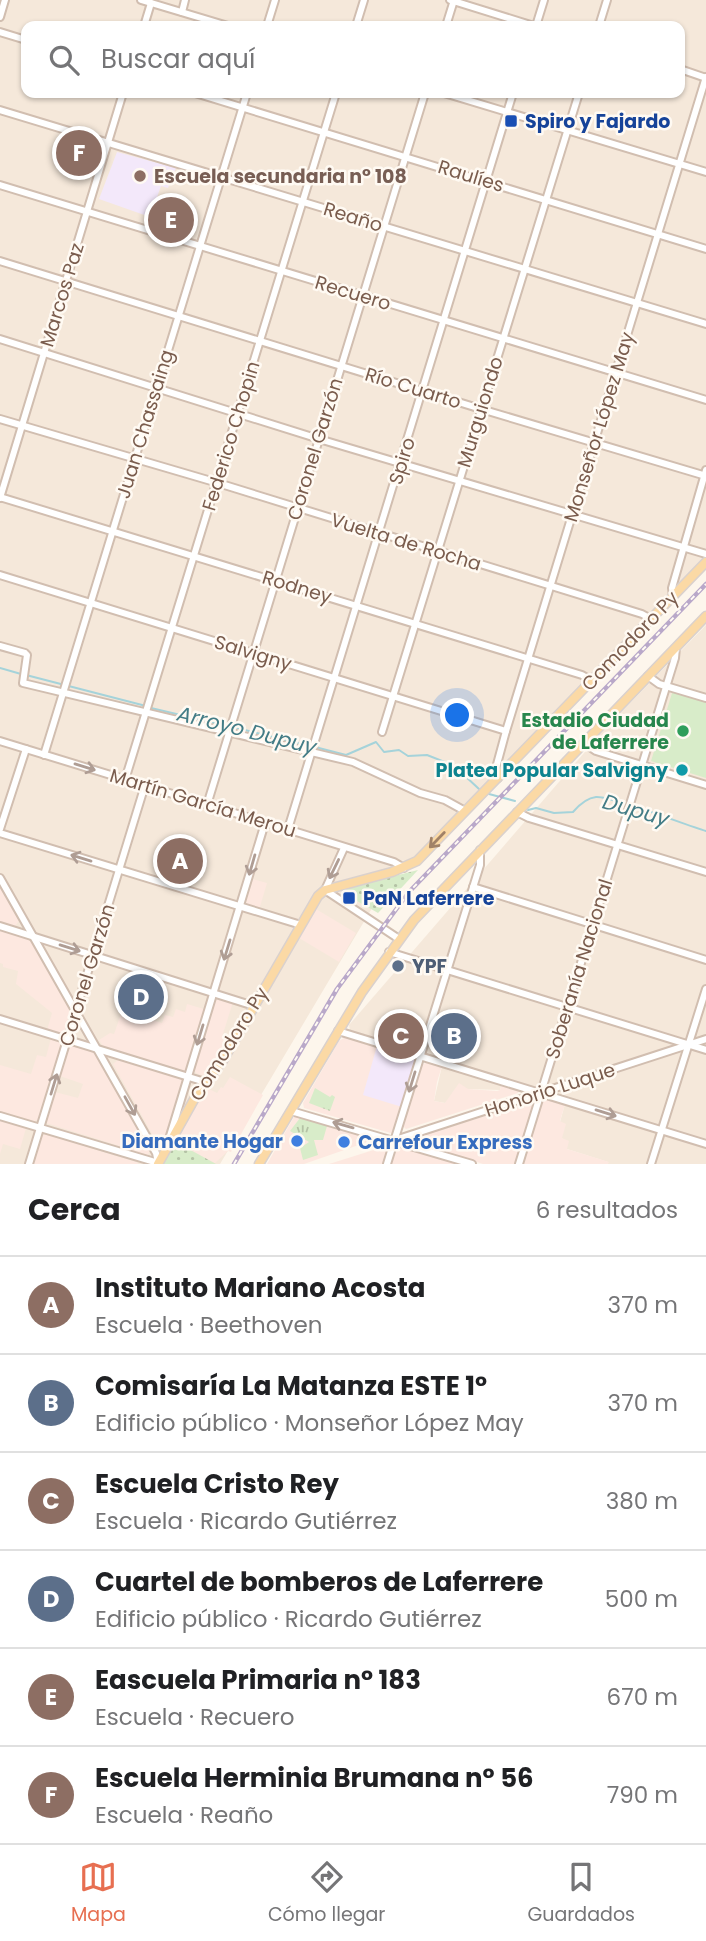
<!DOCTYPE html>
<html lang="es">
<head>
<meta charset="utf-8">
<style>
  body { margin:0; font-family:Poppins,sans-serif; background:#f2f2f2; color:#202124 }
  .you { position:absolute; left:458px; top:716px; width:24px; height:24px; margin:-18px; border:5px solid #fff; border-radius:50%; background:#1a73e8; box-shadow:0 0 0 10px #1a73e833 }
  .badge { display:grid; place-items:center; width:46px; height:46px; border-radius:50%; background:#e76f51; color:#fff; font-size:23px; font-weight:700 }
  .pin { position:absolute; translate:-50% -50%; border:4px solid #fff; box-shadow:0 2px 7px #0006 }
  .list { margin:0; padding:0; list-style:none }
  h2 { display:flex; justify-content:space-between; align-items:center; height:91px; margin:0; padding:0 28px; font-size:30px }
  h2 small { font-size:23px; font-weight:400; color:#757577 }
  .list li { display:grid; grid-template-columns:46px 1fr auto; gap:21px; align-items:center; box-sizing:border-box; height:98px; padding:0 28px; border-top:2px solid #e0e0e0 }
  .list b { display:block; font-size:26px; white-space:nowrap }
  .list p { margin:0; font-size:23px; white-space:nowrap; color:#757577 }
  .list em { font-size:23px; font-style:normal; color:#757577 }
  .icon { flex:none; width:38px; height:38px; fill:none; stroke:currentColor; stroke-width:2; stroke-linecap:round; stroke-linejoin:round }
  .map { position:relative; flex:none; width:706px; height:1164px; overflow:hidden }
  .search { position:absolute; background:#fff; box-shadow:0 2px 5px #0004; left:21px; right:21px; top:21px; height:77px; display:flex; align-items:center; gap:18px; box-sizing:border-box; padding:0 24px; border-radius:14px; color:#757577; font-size:26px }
  .sheet { height:679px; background:#fff }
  nav { display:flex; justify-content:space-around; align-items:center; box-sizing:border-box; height:98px; border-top:2px solid #e0e0e0; background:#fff; font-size:19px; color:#757577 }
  nav a { display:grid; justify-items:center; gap:4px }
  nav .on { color:#e76f51 }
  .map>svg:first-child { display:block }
  .residential { fill:#f5e8da; fill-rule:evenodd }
  .commercial { fill:#fde8e0 }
  .education { fill:#f3e8fa }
  .grass { fill:url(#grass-tufts) }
  .park { fill:url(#park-dots) }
  .garden { fill:#d8ecc9 }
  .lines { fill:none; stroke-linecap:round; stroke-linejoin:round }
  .stream { stroke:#a5d3da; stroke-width:2 }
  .minor-casing { stroke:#d1beb0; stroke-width:10 }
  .major-casing { stroke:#dad1cd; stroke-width:11 }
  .minor { stroke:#fff; stroke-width:6 }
  .major { stroke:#fbd9a5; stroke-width:8 }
  .rail-casing { stroke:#b9a8c9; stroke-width:4.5 }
  .rail { stroke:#fffaf3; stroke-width:2; stroke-dasharray:5; stroke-linecap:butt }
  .oneway { stroke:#af9d94 }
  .oneway2 { stroke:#a18267 }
  .transit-dot { fill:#1a4fb4; stroke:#fffaf3; stroke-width:2.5 }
  .education-dot { fill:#8d6e63; stroke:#fffaf3; stroke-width:2.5 }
  .leisure-dot { fill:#2e9e5b; stroke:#fffaf3; stroke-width:2.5 }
  .culture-dot { fill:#0f9aa8; stroke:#fffaf3; stroke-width:2.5 }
  .service-dot { fill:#5c6f8a; stroke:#fffaf3; stroke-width:2.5 }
  .shop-dot { fill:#3f7fe0; stroke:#fffaf3; stroke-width:2.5 }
  .labels { text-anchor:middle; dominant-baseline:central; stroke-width:5; stroke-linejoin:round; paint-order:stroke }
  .transit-label { font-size:19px; font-weight:bold; fill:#164399; stroke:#fffaf3; text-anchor:start }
  .education-label { font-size:19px; font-weight:bold; fill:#785e54; stroke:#fffaf3; text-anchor:start }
  .street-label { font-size:19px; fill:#7a5c4d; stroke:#fffaf3 }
  .leisure-label { font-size:19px; font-weight:bold; fill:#27864d; stroke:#fffaf3; text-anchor:end }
  .culture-label { font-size:19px; font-weight:bold; fill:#0d838f; stroke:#fffaf3; text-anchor:end }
  .service-label { font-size:19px; font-weight:bold; fill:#4e5e75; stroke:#fffaf3; text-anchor:start }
  .shop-label { font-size:19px; font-weight:bold; fill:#366cbe; stroke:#fffaf3; text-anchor:end }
  .water-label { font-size:21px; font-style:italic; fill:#437c86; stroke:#fffaf3 }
</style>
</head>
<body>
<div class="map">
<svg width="706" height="1164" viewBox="0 0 706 1164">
  <defs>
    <pattern id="grass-tufts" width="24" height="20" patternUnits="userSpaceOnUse" patternTransform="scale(1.75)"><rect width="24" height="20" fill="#d8ecc9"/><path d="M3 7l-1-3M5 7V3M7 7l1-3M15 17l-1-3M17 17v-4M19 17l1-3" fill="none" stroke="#b4c2a5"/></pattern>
    <pattern id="park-dots" width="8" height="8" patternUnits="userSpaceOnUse" patternTransform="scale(1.75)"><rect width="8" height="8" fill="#d8ecc9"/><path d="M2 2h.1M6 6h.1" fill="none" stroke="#b4c2a5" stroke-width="1.8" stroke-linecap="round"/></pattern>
  </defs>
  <rect width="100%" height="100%" fill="#fdf6ec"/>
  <g class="residential">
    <path d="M0,0H706V557L411,860L400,861L220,1164H0ZM26,26H680V93H26Z"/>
    <path d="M706,625V1141L350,1030L349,1025L603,731Z"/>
    <path d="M442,1066L502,1083L500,1090L468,1089L445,1103L434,1101Z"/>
    <path d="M565,1104L657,1132L658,1136L649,1164H608V1162L567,1149L562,1138L560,1122Z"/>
    <path d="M666,1136L706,1147V1164H655L663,1138Z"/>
  </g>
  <g class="commercial">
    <path d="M252,879L267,883L259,910L247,906L246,901Z"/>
    <path d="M0,887L19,921L15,926L0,922Z"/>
    <path d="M316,909L356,933L339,962L299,938Z"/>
    <path d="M0,929L28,939L33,943L72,1011L73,1017L66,1032L60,1034L47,1030L52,1013L16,984L18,971L3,967V964L0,963Z"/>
    <path d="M219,998L233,1002L222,1037L231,1040L215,1067L204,1076L196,1073L193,1069L215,1000Z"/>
    <path d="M187,1004L207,1010L185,1072L104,1048L99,1040L110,1033L114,1034L122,1011L162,1023L165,1015L173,1017L176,1009L185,1012Z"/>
    <path d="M347,1036L377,1046L402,1107L394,1134L304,1108L303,1103L339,1041Z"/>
    <path d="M51,1038L60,1041L62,1048L40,1119L34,1121L0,1111V1065L31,1074L37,1055L46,1057Z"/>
    <path d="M73,1045L91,1050L96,1055L150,1150L148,1155L46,1123L55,1092L78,1098L83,1084L60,1076L68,1048Z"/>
    <path d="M119,1059L182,1079L183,1083L167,1137L162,1144L157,1143L113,1064Z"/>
    <path d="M427,1062L442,1066L437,1082L434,1101L445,1103L459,1083L468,1089L497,1091L500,1090L502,1083L519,1090L518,1093L406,1129L403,1126L422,1065Z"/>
    <path d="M230,1077L263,1095L231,1152L228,1151L215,1163L174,1141L207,1088L217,1093L221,1087L223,1088Z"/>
    <path d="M547,1098L565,1104L560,1121L566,1124L562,1138L569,1141L567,1149L609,1162L608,1164H523L542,1102Z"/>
    <path d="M529,1102L534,1104L516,1164H483L416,1142L418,1137Z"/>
    <path d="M298,1115L376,1139L304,1164H267L294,1117Z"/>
    <path d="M0,1120L26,1128L20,1149L3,1144L0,1154Z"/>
    <path d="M45,1134L136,1162L139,1164H33L41,1137Z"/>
    <path d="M399,1145L464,1164H391L395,1149Z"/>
    <path d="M380,1148L387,1151L385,1164H329Z"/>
  </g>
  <g class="education">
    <path d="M117,152L176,168L168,188L161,186L150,217L99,199Z"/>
    <path d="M377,1046L417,1059L402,1107L363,1095Z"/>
  </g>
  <g class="grass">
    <path d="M315,1088L330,1097L332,1095L335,1097L330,1111L309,1103Z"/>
    <path d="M300,1118L327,1126L323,1140H314L318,1155L303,1160L300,1148L309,1142L290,1131Z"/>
  </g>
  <g class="park">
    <path d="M418,870L378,913L343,893V889Z"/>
    <path d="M174,1141L216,1164H161Z"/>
  </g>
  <path class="garden" d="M673,690L706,700V778L651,761Z"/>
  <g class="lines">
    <g class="stream">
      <path d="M0,668L21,674"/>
      <path d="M26,675L146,706"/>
      <path d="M151,708L227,726"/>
      <path d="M233,727L309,746"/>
      <path d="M315,747L346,755L376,742L384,752L399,750L408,756L427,755L460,768L464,775L479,789"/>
      <path d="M489,794L515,801"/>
      <path d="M528,810L536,808L554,813L573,812C579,805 586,798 596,797C613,796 685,825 706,831"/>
    </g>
    <defs>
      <g id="minor">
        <path d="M141,0L228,26"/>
        <path d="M450,0L534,26"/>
        <path d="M182,12L185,0"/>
        <path d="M0,17L5,0"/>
        <path d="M144,26L151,3"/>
        <path d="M267,26L275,0"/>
        <path d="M356,26L364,0"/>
        <path d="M446,26L454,0"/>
        <path d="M536,26L544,0"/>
        <path d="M599,26L607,0"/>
        <path d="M0,32L26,40"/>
        <path d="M680,69L706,78"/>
        <path d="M195,93L706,249"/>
        <path d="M444,93L706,172"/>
        <path d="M0,110L706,324"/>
        <path d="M0,185L706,400"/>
        <path d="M0,261L481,409L706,476"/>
        <path d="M0,339L319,439L706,554"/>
        <path d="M0,419L218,483L642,614L651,619"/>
        <path d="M0,497L582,675L592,681"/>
        <path d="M0,498L123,93"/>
        <path d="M0,575L506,731"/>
        <path d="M673,597L672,588L706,470"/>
        <path d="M0,646L25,653L27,655L23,683L353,762L420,793L445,800L465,811"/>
        <path d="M648,676L659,684L706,698"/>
        <path d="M382,732L579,93"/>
        <path d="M0,741L394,862L404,868"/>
        <path d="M584,743L596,751L706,785"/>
        <path d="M44,755L247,93"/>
        <path d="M498,778L496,768L506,731L706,77"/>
        <path d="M125,780L336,93"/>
        <path d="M207,805L425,93"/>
        <path d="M517,812L529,818L706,872"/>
        <path d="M0,829L26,749"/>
        <path d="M288,829L513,93"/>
        <path d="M0,833L301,925"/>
        <path d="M344,848L325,890L399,939"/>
        <path d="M0,878L156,1153L158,1163"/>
        <path d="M473,887L706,960"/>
        <path d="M0,926L254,1006"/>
        <path d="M389,952L706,1050"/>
        <path d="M0,1019L205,1082"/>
        <path d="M338,1031L706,1144"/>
        <path d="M291,1111L472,1164"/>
        <path d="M0,1116L158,1163"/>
        <path d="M169,1139L265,823"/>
        <path d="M395,1140L706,1039"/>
        <path d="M29,1164L145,785"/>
        <path d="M387,1164L480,865V850"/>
        <path d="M519,1164L675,658L676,648"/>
        <path d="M651,1164L706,989"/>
      </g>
      <g id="major">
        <path d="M158,1164L201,1087L222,1062L318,896L325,890L392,872L417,861L706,562"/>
        <path d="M259,1164L362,992L414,920L706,616"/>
      </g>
    </defs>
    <use href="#minor" class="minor-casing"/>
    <use href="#major" class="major-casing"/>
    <use href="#minor" class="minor"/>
    <use href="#major" class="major"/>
    <defs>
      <path id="rail" d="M234,1164L337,989L409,892L706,584"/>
    </defs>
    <use href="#rail" class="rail-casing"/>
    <use href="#rail" class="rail"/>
  </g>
  <defs><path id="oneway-shaft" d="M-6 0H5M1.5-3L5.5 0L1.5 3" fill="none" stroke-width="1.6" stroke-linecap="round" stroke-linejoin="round" transform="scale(1.75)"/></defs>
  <g class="oneway">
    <use href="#oneway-shaft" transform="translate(85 767) rotate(17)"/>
    <use href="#oneway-shaft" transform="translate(81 858) rotate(-163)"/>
    <use href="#oneway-shaft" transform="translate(252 865) rotate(106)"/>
    <use href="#oneway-shaft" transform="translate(334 869) rotate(116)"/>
    <use href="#oneway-shaft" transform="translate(70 948) rotate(17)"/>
    <use href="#oneway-shaft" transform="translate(227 950) rotate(107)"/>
    <use href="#oneway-shaft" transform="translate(200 1035) rotate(107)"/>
    <use href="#oneway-shaft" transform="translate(412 1082) rotate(107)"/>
    <use href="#oneway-shaft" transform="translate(54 1084) rotate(-73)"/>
    <use href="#oneway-shaft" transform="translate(130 1106) rotate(61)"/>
    <use href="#oneway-shaft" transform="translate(606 1113) rotate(17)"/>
    <use href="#oneway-shaft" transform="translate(343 1125) rotate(-164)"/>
  </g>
  <use class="oneway2" href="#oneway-shaft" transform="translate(437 840) rotate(134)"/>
  <g class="transit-dot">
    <rect x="504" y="114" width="14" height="14" rx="3.5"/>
    <rect x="342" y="891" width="14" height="14" rx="3.5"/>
  </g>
  <circle class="education-dot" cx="140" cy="176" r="7"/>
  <circle class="leisure-dot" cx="683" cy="731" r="7"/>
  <circle class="culture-dot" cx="682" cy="770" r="7"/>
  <circle class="service-dot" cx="398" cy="966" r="7"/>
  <g class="shop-dot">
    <circle cx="297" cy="1141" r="7"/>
    <circle cx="344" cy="1142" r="7"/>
  </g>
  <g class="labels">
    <g class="transit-label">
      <text x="525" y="121">Spiro y Fajardo</text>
      <text x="363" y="898">PaN Laferrere</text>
    </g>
    <g class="education-label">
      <text x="154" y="176">Escuela secundaria n° 108</text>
    </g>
    <g class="street-label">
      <text transform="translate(471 176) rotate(17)">Raulíes</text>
      <text transform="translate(353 217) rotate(17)">Reaño</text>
      <text transform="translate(353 293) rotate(17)">Recuero</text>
      <text transform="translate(62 295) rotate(-73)">Marcos Paz</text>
      <text transform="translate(413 388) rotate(17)">Río Cuarto</text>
      <text transform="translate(480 412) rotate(-73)">Murguiondo</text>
      <text transform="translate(145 424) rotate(-73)">Juan Chassaing</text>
      <text transform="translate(599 427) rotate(-73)">Monseñor López May</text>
      <text transform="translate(231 436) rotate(-73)">Federico Chopin</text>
      <text transform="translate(315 449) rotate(-73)">Coronel Garzón</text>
      <text transform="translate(402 461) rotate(-73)">Spiro</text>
      <text transform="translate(406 542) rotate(17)">Vuelta de Rocha</text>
      <text transform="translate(297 587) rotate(17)">Rodney</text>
      <text transform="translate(630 641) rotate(-46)">Comodoro Py</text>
      <text transform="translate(253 653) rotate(17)">Salvigny</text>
      <text transform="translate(203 803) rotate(17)">Martín García Merou</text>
      <text transform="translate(579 969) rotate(-73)">Soberanía Nacional</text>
      <text transform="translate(87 975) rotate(-73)">Coronel Garzón</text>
      <text transform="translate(229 1044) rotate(-58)">Comodoro Py</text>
      <text transform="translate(550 1090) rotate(-18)">Honorio Luque</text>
    </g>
    <g class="leisure-label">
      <text x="669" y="720">Estadio Ciudad<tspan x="669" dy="22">de Laferrere</tspan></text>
    </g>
    <g class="culture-label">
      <text x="668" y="770">Platea Popular Salvigny</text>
    </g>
    <g class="service-label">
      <text x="412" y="966">YPF</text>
    </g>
    <g class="shop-label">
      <text x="283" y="1141">Diamante Hogar</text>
      <text x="358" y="1142" text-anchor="start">Carrefour Express</text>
    </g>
    <g class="water-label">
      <text transform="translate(247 730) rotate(14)">Arroyo Dupuy</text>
      <text transform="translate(636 810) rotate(16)">Dupuy</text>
    </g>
  </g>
</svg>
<div class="you"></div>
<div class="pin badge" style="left:180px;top:861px;background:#8d6e63">A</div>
<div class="pin badge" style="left:454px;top:1036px;background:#5c6f8a">B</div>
<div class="pin badge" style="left:401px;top:1036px;background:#8d6e63">C</div>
<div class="pin badge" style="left:141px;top:997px;background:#5c6f8a">D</div>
<div class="pin badge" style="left:171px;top:220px;background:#8d6e63">E</div>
<div class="pin badge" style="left:79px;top:153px;background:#8d6e63">F</div>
<div class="search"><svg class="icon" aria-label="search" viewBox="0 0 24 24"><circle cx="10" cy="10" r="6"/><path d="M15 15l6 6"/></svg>Buscar aquí</div>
</div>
<section class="sheet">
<h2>Cerca<small>6 resultados</small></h2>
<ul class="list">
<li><span class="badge" style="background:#8d6e63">A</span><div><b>Instituto Mariano Acosta</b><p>Escuela · Beethoven</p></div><em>370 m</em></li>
<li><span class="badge" style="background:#5c6f8a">B</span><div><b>Comisaría La Matanza ESTE 1°</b><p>Edificio público · Monseñor López May</p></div><em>370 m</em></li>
<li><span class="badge" style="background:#8d6e63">C</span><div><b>Escuela Cristo Rey</b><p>Escuela · Ricardo Gutiérrez</p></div><em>380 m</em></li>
<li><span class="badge" style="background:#5c6f8a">D</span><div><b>Cuartel de bomberos de Laferrere</b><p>Edificio público · Ricardo Gutiérrez</p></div><em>500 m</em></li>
<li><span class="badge" style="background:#8d6e63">E</span><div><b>Eascuela Primaria n° 183</b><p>Escuela · Recuero</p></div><em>670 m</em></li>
<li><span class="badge" style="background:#8d6e63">F</span><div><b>Escuela Herminia Brumana n° 56</b><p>Escuela · Reaño</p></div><em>790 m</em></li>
</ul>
</section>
<nav>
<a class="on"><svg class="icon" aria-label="map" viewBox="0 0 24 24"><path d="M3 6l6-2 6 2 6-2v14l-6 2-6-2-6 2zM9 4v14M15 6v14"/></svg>Mapa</a>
<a><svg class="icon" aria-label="directions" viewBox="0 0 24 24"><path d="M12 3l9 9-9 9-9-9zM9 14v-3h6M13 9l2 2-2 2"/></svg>Cómo llegar</a>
<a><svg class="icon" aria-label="saved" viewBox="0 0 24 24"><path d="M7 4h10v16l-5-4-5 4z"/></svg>Guardados</a>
</nav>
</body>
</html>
